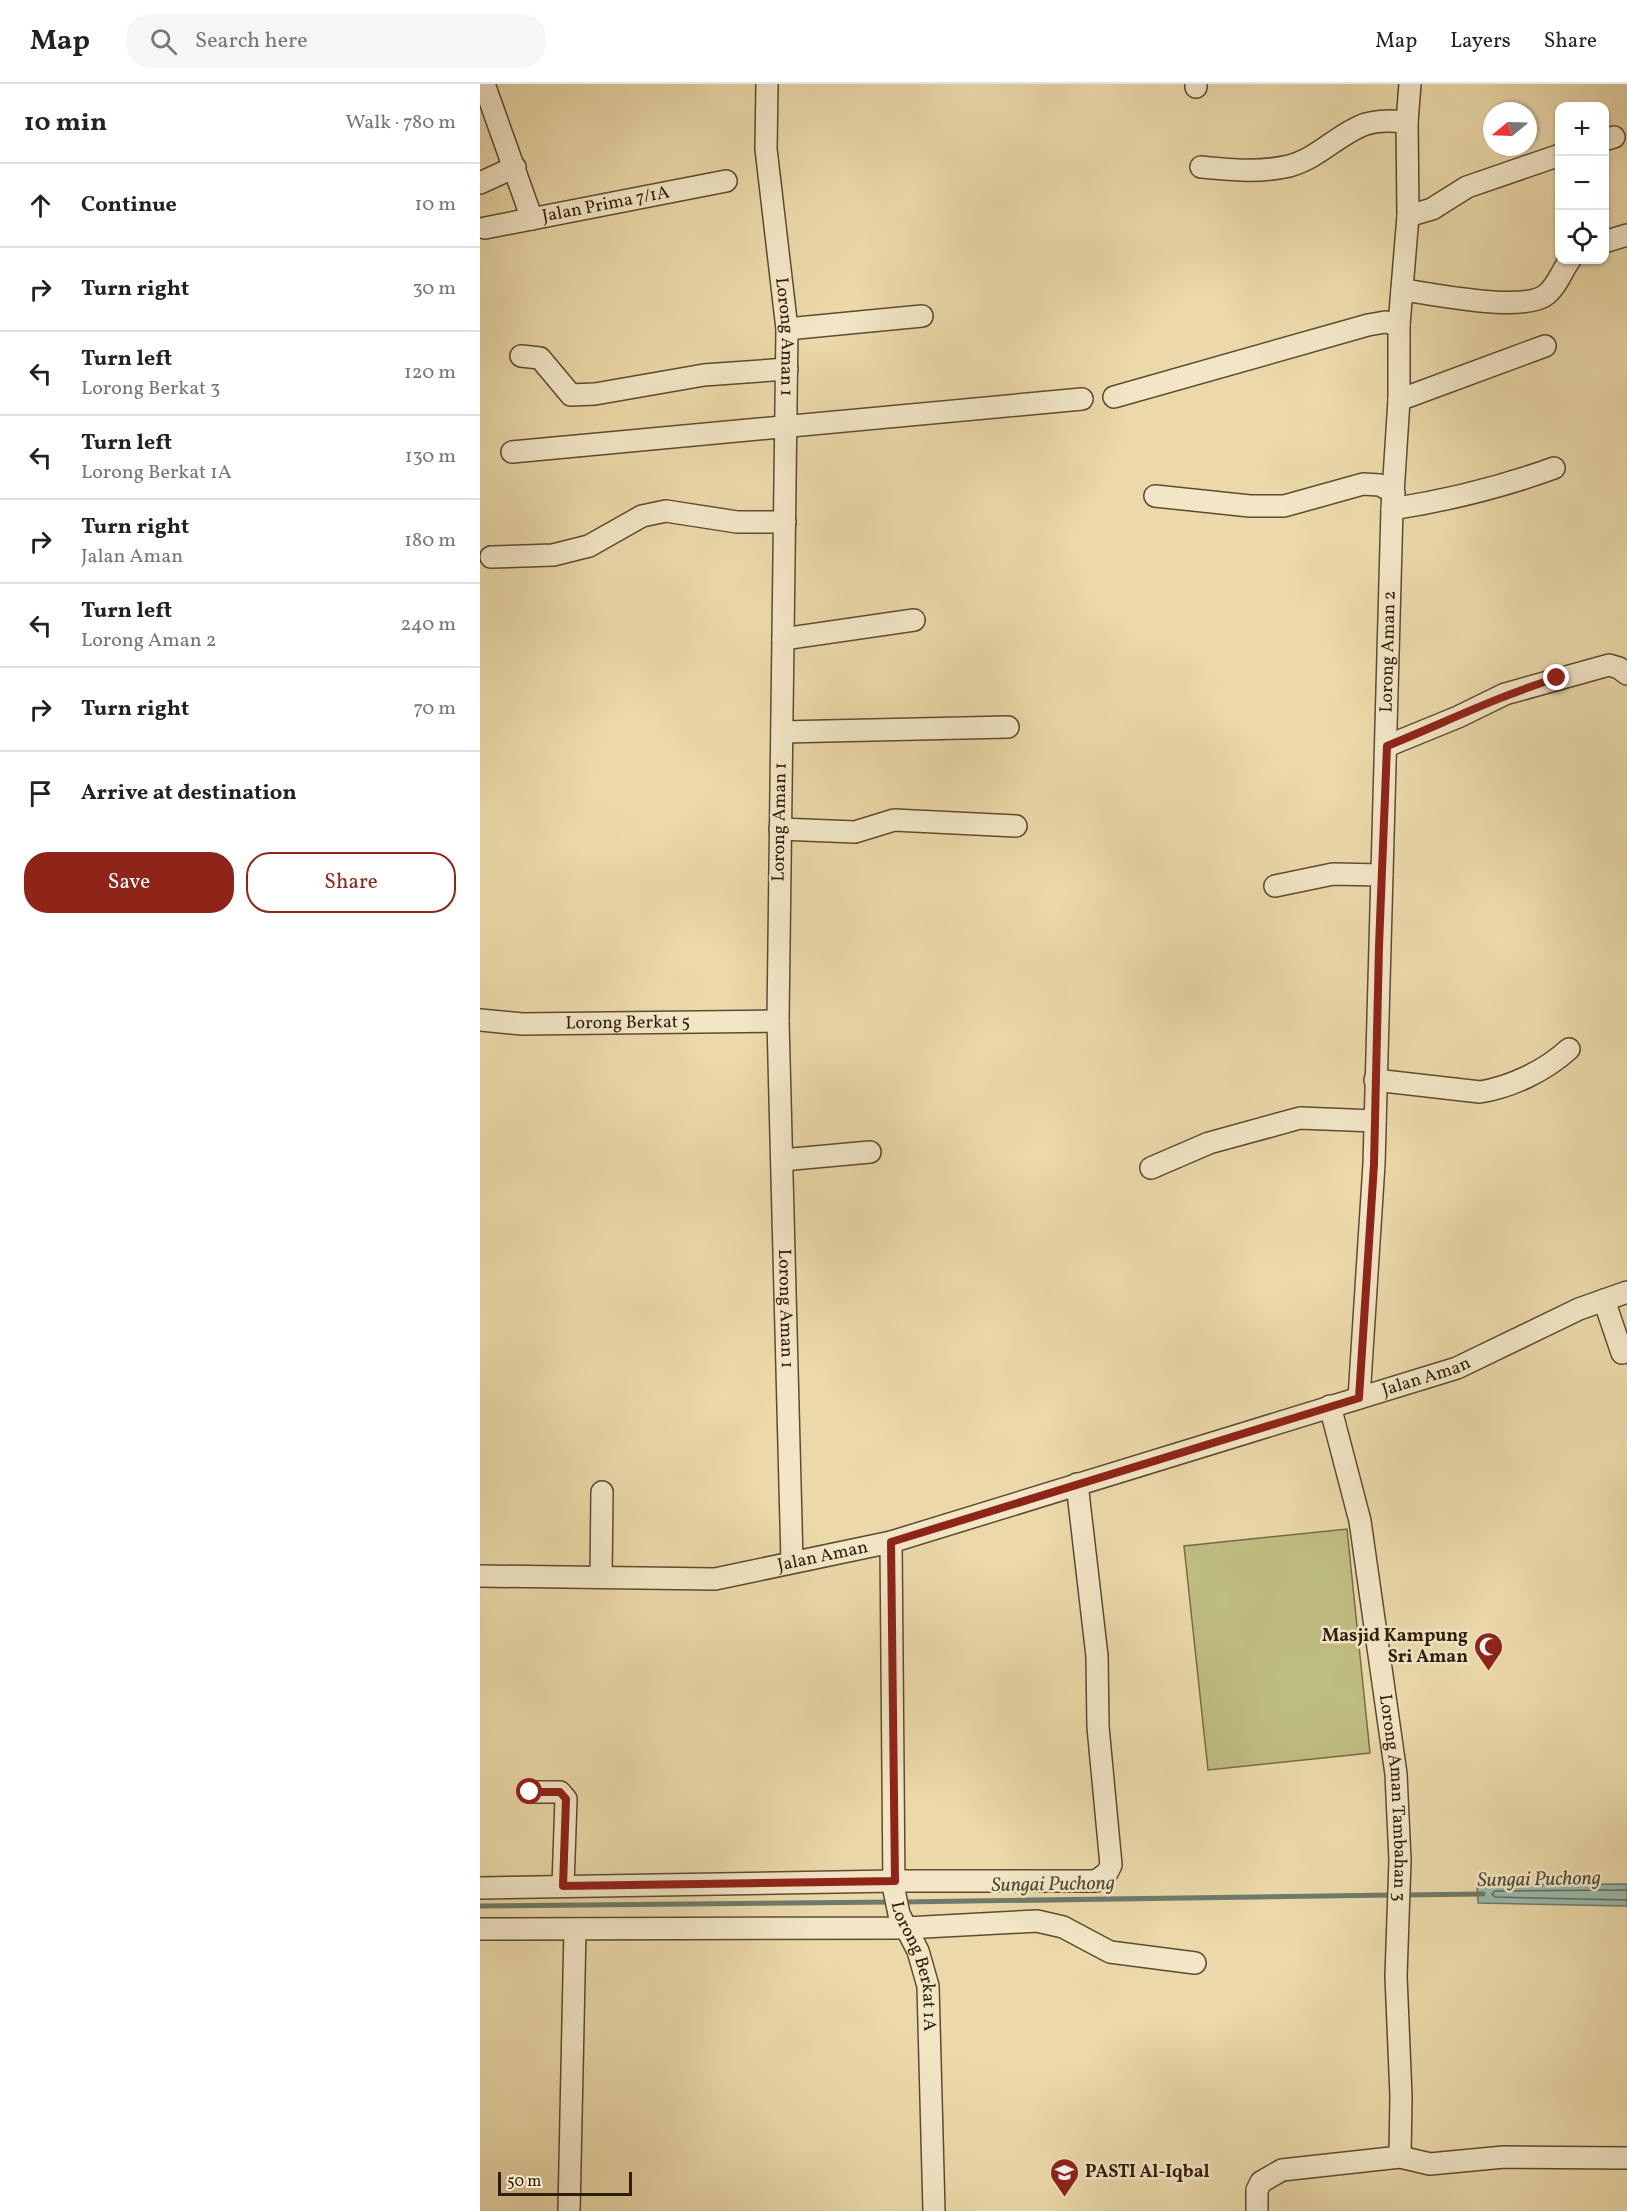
<!DOCTYPE html>
<html lang="en">
<head>
<meta charset="utf-8">
<style>
  body { margin:0; font-family:Vollkorn,serif; background:#f6f6f6; color:#222 }
  .controls { position:absolute; right:18px; top:18px; display:grid; overflow:hidden; border-radius:12px; box-shadow:0 2px 4px #0004 }
  .controls button { width:54px; height:54px; display:grid; place-items:center; padding:0; border:0; border-bottom:2px solid #e0e0e0; background:#fff; color:#222; font:30px sans-serif }
  .compass { position:absolute; left:1003px; top:18px; width:54px; height:54px; border-radius:50%; background:#fff; box-shadow:0 2px 4px #0004; rotate:251deg }
  .scale { position:absolute; left:18px; bottom:15px; width:134px; box-sizing:border-box; padding-left:6px; border:3px solid #2f1c06; border-top:0; font-size:16px; line-height:21px; white-space:nowrap; color:#2f1c06; -webkit-text-stroke:4px #f2e6c7; paint-order:stroke }
  .stop { position:absolute; width:18px; height:18px; margin:-14px; border:4px solid #8f2418; border-radius:50%; background:#fff }
  .stop.end { background:#8f2418; border-color:#fff; box-shadow:0 2px 6px #0008 }
  .list { margin:0; padding:0; list-style:none }
  h2 { display:flex; justify-content:space-between; align-items:center; height:78px; margin:0; padding:0 24px; font-size:26px }
  h2 small { font-size:20px; font-weight:400; color:#767676 }
  .list li { display:grid; grid-template-columns:39px 1fr auto; gap:18px; align-items:center; box-sizing:border-box; height:84px; padding:0 24px; border-top:2px solid #e0e0e0 }
  .list b { display:block; font-size:22px; white-space:nowrap }
  .list p { margin:0; font-size:20px; white-space:nowrap; color:#767676 }
  .list em { font-size:20px; font-style:normal; color:#767676 }
  .actions { display:flex; gap:12px; padding:18px 24px }
  .actions a { flex:1; padding:14px 0; border:2px solid #8f2418; border-radius:24px; text-align:center; font-size:21px; color:#8f2418 }
  .actions .main { background:#8f2418; color:#fff }
  .icon { flex:none; width:33px; height:33px; fill:none; stroke:currentColor; stroke-width:2; stroke-linecap:round; stroke-linejoin:round }
  .map { position:relative; flex:none; width:1147px; height:2127px; overflow:hidden }
  header { display:flex; align-items:center; gap:36px; box-sizing:border-box; height:84px; padding:0 30px; background:#fff; border-bottom:2px solid #e0e0e0 }
  header strong { font-size:28px }
  nav { display:flex; gap:33px; margin-inline-start:auto; font-size:21px }
  .search { width:420px; height:54px; background:#f6f6f6; display:flex; align-items:center; gap:15px; box-sizing:border-box; padding:0 21px; border-radius:24px; color:#767676; font-size:22px }
  main { display:flex }
  aside { flex:1; background:#fff }
  .map>svg:first-child { display:block }
  .green { fill:#bfbd82; stroke:#776c44; stroke-width:1.5 }
  .water { fill:#98baad; stroke:#6e7b6a; stroke-width:1.5 }
  .lines { fill:none; stroke-linecap:round; stroke-linejoin:round }
  .shore { stroke:#646b5a; stroke-width:1.5 }
  .stream { stroke:#6e7b6a; stroke-width:5 }
  .street-casing { stroke:#5e4b2f; stroke-width:24 }
  .street { stroke:#f2e6c7; stroke-width:21 }
  .route { stroke:#8f2418; stroke-width:8 }
  .labels { text-anchor:middle; dominant-baseline:central; stroke-width:5; stroke-linejoin:round; paint-order:stroke }
  .street-label { font-size:18px; fill:#2f1c06; stroke:#f2e6c7 }
  .poi-label { font-size:18px; font-weight:bold; fill:#2f1c06; stroke:#f2e6c7; text-anchor:end }
  .water-label { font-size:20px; font-style:italic; fill:#4e4b38; stroke:#f2e6c7 }
</style>
</head>
<body>
<header>
<strong>Map</strong>
<div class="search"><svg class="icon" aria-label="search" viewBox="0 0 24 24"><circle cx="10" cy="10" r="6"/><path d="M15 15l6 6"/></svg>Search here</div>
<nav><a>Map</a><a>Layers</a><a>Share</a></nav>
</header>
<main>
<aside>
<h2>10 min<small>Walk · 780 m</small></h2>
<ul class="list">
<li><svg class="icon" aria-label="ahead" viewBox="0 0 24 24"><path d="M12 20V5M6 11l6-6 6 6"/></svg><div><b>Continue</b></div><em>10 m</em></li>
<li><svg class="icon" aria-label="right" viewBox="0 0 24 24"><path d="M7 20v-9h11M14 6l5 5-5 5"/></svg><div><b>Turn right</b></div><em>30 m</em></li>
<li><svg class="icon" aria-label="left" viewBox="0 0 24 24"><path d="M17 20v-9H6M10 6l-5 5 5 5"/></svg><div><b>Turn left</b><p>Lorong Berkat 3</p></div><em>120 m</em></li>
<li><svg class="icon" aria-label="left" viewBox="0 0 24 24"><path d="M17 20v-9H6M10 6l-5 5 5 5"/></svg><div><b>Turn left</b><p>Lorong Berkat 1A</p></div><em>130 m</em></li>
<li><svg class="icon" aria-label="right" viewBox="0 0 24 24"><path d="M7 20v-9h11M14 6l5 5-5 5"/></svg><div><b>Turn right</b><p>Jalan Aman</p></div><em>180 m</em></li>
<li><svg class="icon" aria-label="left" viewBox="0 0 24 24"><path d="M17 20v-9H6M10 6l-5 5 5 5"/></svg><div><b>Turn left</b><p>Lorong Aman 2</p></div><em>240 m</em></li>
<li><svg class="icon" aria-label="right" viewBox="0 0 24 24"><path d="M7 20v-9h11M14 6l5 5-5 5"/></svg><div><b>Turn right</b></div><em>70 m</em></li>
<li><svg class="icon" aria-label="arrive" viewBox="0 0 24 24"><path d="M6 21V4h12l-3 4 3 4H6"/></svg><div><b>Arrive at destination</b></div></li>
</ul>
<div class="actions"><a class="main">Save</a><a>Share</a></div>
</aside>
<div class="map">
<svg width="1147" height="2127" viewBox="0 0 1147 2127">
  <rect width="100%" height="100%" fill="#ebd9a9"/>
  <filter id="stains"><feTurbulence type="fractalNoise" baseFrequency=".00333" numOctaves="4"/><feColorMatrix values="0 0 0 0 .2 0 0 0 0 .09 0 0 0 0 .02 0 0 0 .5 -.17"/></filter>
  <radialGradient id="worn" r=".72"><stop offset=".6" stop-color="#630" stop-opacity="0"/><stop offset="1" stop-color="#630" stop-opacity=".3"/></radialGradient>
  <path class="green" d="M867,1445L890,1669L728,1686L704,1462Z"/>
  <path class="water" d="M1147,1800V1822L998,1819L997,1801Z"/>
  <g class="lines">
    <path class="shore" d="M1147,1806L1015,1807L1012,1810L1015,1813L1147,1816"/>
    <g class="stream">
      <path d="M923,1811L1003,1810"/>
      <path d="M422,1818L913,1811"/>
      <path d="M0,1822L412,1818"/>
    </g>
    <defs>
      <g id="street">
        <path d="M4,0L52,135"/>
        <path id="s1" d="M287,0L286,65L307,245L298,937L312,1478"/>
        <path d="M716,3V0"/>
        <path d="M1124,56L1134,53"/>
        <path d="M721,83C751,86 779,89 809,82C839,74 859,49 886,40C899,36 913,37 927,38"/>
        <path d="M0,99L35,83"/>
        <path d="M928,132L952,125L987,103L1080,71"/>
        <path id="s2" d="M5,144L246,97"/>
        <path d="M1124,158L1147,151"/>
        <path d="M922,206C952,209 1044,230 1067,210C1078,201 1082,186 1090,176"/>
        <path d="M307,245L442,232"/>
        <path d="M41,272L60,274L91,311L115,310L224,291L307,285"/>
        <path d="M634,313L888,241L905,238L919,241"/>
        <path d="M919,316L1065,262"/>
        <path d="M32,368L602,315"/>
        <path d="M675,412L770,422H804L883,400L900,401L914,409"/>
        <path d="M912,425C970,416 1019,404 1074,384"/>
        <path d="M11,473L73,471L109,462L162,432L186,427L257,438H305"/>
        <path d="M303,555L434,536"/>
        <path d="M302,648L528,643"/>
        <path d="M907,662L978,633L1025,610L1129,581L1139,584L1147,590"/>
        <path d="M300,745L375,748L414,736L536,742"/>
        <path d="M795,802L853,790L902,791"/>
        <path id="s3" d="M0,936L42,940L298,937"/>
        <path d="M895,996L1000,1008C1031,1003 1065,987 1089,965"/>
        <path d="M302,1076L390,1068"/>
        <path d="M671,1084L729,1059L820,1034L895,1037"/>
        <path d="M1124,1216L1142,1269"/>
        <path id="s4" d="M879,1314L894,1080L912,425L919,316V241L928,132L927,38L930,0"/>
        <path id="s5" d="M850,1322L880,1437L916,1690L920,1776L916,1892L921,2012L920,2073"/>
        <path id="s6" d="M411,1458L414,1806L419,1830L438,1867L448,1902L454,2127"/>
        <path id="s7" d="M0,1492L235,1495L411,1458L977,1284L1099,1225L1147,1208"/>
        <path d="M121,1493L122,1408"/>
        <path d="M50,1708H80L86,1715L83,1802"/>
        <path d="M0,1804L415,1797H616L627,1789L631,1781L618,1643L617,1572L597,1400"/>
        <path d="M0,1845L426,1844L557,1837L583,1843L630,1868L715,1879"/>
        <path d="M89,2127L95,1845"/>
        <path d="M777,2127V2106L781,2098L802,2086L920,2073L950,2080L1024,2073L1147,2074"/>
      </g>
    </defs>
    <use href="#street" class="street-casing"/>
    <use href="#street" class="street"/>
  </g>
  <g class="lines">
    <path class="route" d="M50,1708H80L86,1715L83,1802L415,1797L411,1458L879,1314L894,1080L899,862L907,662C964,639 1018,612 1077,594"/>
  </g>
  <defs>
    <symbol id="mosque-pin" viewBox="-11 -11 22 30"><path d="M0 17L-7.5 6A9.5 9.5 0 1 1 7.5 6Z" fill="#8f2418" stroke="#f2e6c7"/><path d="M3.5-4.9A6 6 0 1 0 3.5 4.9A5 5 0 1 1 3.5-4.9Z" fill="#fff"/></symbol>
    <symbol id="school-pin" viewBox="-11 -11 22 30"><path d="M0 17L-7.5 6A9.5 9.5 0 1 1 7.5 6Z" fill="#8f2418" stroke="#f2e6c7"/><path d="M0-5L7-2L0 1L-7-2ZM-4 1L0 2.5L4 1V4Q0 6-4 4Z" fill="#fff"/></symbol>
  </defs>
  <g fill-rule="evenodd">
    <use href="#mosque-pin" x="992" y="1546" width="33" height="45"/>
    <use href="#school-pin" x="568" y="2072" width="33" height="45"/>
  </g>
  <g class="labels">
    <g class="street-label">
      <text stroke="none"><textPath href="#s2" startOffset="123">Jalan Prima 7/1A</textPath></text>
      <text stroke="none"><textPath href="#s1" startOffset="254">Lorong Aman 1</textPath></text>
      <text stroke="none"><textPath href="#s4" startOffset="747">Lorong Aman 2</textPath></text>
      <text transform="translate(300 738) rotate(-89)">Lorong Aman 1</text>
      <text stroke="none"><textPath href="#s3" startOffset="148">Lorong Berkat 5</textPath></text>
      <text stroke="none"><textPath href="#s1" startOffset="1226">Lorong Aman 1</textPath></text>
      <text stroke="none"><textPath href="#s7" startOffset="975">Jalan Aman</textPath></text>
      <text stroke="none"><textPath href="#s7" startOffset="345">Jalan Aman</textPath></text>
      <text stroke="none"><textPath href="#s5" startOffset="398">Lorong Aman Tambahan 3</textPath></text>
      <text stroke="none"><textPath href="#s6" startOffset="428">Lorong Berkat 1A</textPath></text>
    </g>
    <g class="poi-label">
      <text x="988" y="1552">Masjid Kampung<tspan x="988" dy="21">Sri Aman</tspan></text>
      <text x="605" y="2088" text-anchor="start">PASTI Al-Iqbal</text>
    </g>
    <g class="water-label">
      <text transform="translate(1059 1796) rotate(-1)">Sungai Puchong</text>
      <text transform="translate(573 1801) rotate(-1)">Sungai Puchong</text>
    </g>
  </g>
  <rect width="100%" height="100%" filter="url(#stains)"/>
  <rect width="100%" height="100%" fill="url(#worn)"/>
</svg>
<div class="controls">
<button>+</button>
<button>−</button>
<button><svg class="icon" aria-label="locate" viewBox="0 0 24 24"><circle cx="12" cy="12" r="6"/><path d="M12 2v4M12 18v4M2 12h4M18 12h4"/></svg></button>
</div>
<svg class="compass" viewBox="-18 -18 36 36"><path d="M0-13l5 13h-10z" fill="#e53935"/><path d="M0 13l5-13h-10z" fill="#767676"/></svg>
<div class="scale">50 m</div>
<div class="stop" style="left:50px;top:1708px"></div>
<div class="stop end" style="left:1077px;top:594px"></div>
</div>
</main>
</body>
</html>
